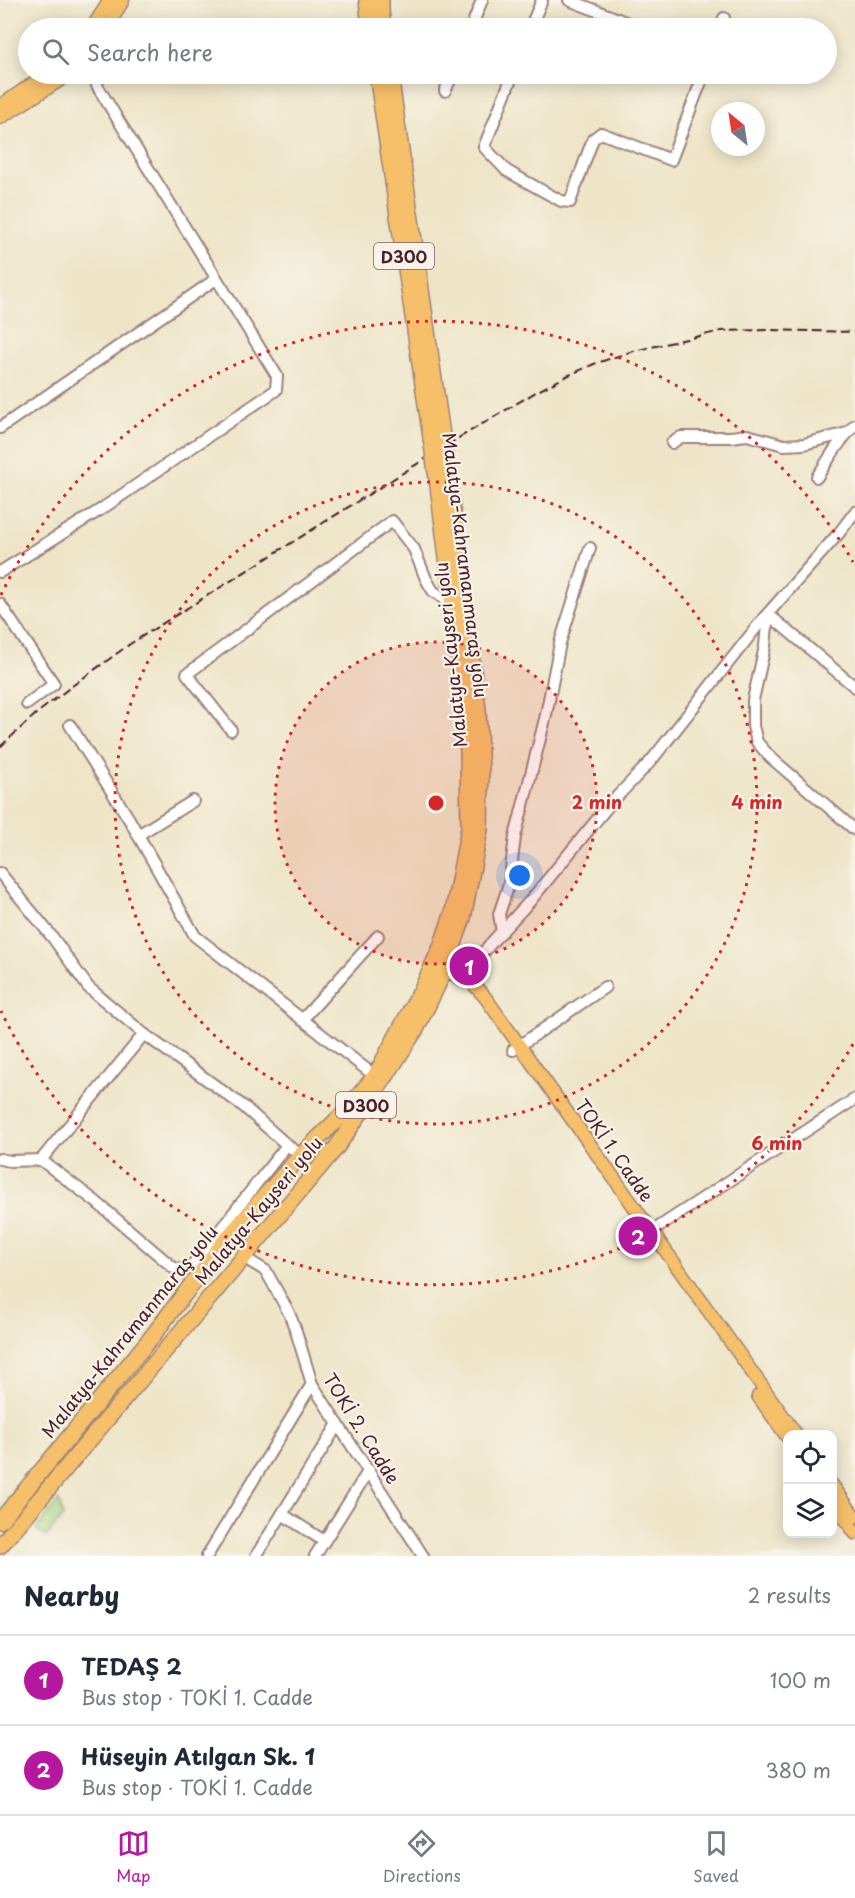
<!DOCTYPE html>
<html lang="en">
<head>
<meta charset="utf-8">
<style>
  body { margin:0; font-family:"Playpen Sans",sans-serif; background:#f2f2f3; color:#1f2937 }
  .controls { position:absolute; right:18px; bottom:18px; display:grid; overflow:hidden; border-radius:12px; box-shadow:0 3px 15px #0003 }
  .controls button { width:54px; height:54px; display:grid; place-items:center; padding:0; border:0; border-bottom:2px solid #e0e1e3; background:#fff; color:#1f2937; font:30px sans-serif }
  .compass { position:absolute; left:711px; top:102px; width:54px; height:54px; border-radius:50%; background:#fff; box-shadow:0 3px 15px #0003; rotate:330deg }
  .you { position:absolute; left:520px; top:876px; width:21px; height:21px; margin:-15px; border:4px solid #fff; border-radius:50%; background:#1a73e8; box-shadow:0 0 0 9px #1a73e833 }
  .badge { display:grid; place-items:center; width:39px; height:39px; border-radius:50%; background:#b5179e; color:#fff; font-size:20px; font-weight:700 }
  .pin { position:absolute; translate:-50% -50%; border:3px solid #fff; box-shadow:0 2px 6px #0006 }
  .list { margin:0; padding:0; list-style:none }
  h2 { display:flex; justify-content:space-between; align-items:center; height:78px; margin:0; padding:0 24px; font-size:26px }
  h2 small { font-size:20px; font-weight:400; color:#747a83 }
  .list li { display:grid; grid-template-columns:39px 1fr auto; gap:18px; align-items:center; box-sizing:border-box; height:90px; padding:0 24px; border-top:2px solid #e0e1e3 }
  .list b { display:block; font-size:22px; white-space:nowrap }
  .list p { margin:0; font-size:20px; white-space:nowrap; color:#747a83 }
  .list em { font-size:20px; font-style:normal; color:#747a83 }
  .icon { flex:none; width:33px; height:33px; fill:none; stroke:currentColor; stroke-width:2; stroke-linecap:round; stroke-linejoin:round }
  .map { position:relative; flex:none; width:855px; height:1556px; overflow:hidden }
  .search { position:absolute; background:#fff; box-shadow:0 3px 15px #0003; left:18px; right:18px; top:18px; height:66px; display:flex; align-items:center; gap:15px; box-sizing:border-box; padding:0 21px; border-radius:33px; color:#747a83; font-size:22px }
  .sheet { height:258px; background:#fff }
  nav { display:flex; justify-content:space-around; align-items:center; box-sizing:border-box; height:84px; border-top:2px solid #e0e1e3; background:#fff; font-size:16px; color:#747a83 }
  nav a { display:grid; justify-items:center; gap:3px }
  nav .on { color:#b5179e }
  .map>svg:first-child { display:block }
  .green { fill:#a1d382; stroke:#767956; stroke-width:1.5 }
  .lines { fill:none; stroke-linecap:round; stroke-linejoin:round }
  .minor-casing { stroke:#9c827a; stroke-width:14 }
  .major-casing { stroke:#9c827a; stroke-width:15 }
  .highway-casing { stroke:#9c827a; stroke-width:18 }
  .minor { stroke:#fff; stroke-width:10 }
  .major { stroke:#f6c06b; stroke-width:12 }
  .highway { stroke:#f6c06b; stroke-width:15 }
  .rail { stroke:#4a1f2b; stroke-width:2; stroke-dasharray:9 4.5; stroke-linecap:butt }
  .highway-bridge-casing { stroke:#9c827a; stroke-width:18; stroke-linecap:butt }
  .highway-bridge { stroke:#f6c06b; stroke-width:15 }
  .ring { fill:none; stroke:#d62828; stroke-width:3; stroke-dasharray:3 6 }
  .labels { text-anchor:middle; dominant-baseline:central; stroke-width:4.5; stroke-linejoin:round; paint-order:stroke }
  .shield { fill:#f7f3e8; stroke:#7e5f64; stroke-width:1.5 }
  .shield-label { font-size:16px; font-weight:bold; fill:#4a1f2b }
  .street-label { font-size:18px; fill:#4a1f2b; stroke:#f7f3e8 }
  .centre { fill:#d62828; stroke:#f7f3e8; stroke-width:3 }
  .ring-label { font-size:18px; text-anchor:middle; font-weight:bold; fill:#d62828; stroke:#f7f3e8; stroke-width:4.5; stroke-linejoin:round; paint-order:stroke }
</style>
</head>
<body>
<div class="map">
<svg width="855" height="1556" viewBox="0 0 855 1556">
  <rect width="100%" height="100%" fill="#f7f3e8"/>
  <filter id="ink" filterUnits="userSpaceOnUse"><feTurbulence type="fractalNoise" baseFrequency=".0167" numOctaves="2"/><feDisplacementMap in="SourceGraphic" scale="12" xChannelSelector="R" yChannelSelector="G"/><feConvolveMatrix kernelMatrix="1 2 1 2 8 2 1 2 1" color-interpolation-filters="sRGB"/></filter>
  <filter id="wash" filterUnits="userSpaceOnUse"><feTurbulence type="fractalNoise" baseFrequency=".008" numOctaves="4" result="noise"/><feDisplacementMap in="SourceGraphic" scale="24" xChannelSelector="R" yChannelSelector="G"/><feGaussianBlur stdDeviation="1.35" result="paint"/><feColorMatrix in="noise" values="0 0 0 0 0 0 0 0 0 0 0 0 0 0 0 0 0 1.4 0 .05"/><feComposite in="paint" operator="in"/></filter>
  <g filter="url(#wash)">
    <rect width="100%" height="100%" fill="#eee5c8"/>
    <path class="green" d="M59,1500L63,1516L46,1537L36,1529Z"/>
  </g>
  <g filter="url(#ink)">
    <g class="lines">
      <defs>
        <g id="minor">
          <path d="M569,0L641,28"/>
          <path d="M471,28L482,0"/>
          <path d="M530,28L542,0"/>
          <path d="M720,28L724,18"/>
          <path d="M513,74L484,147L507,171L561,201L570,202L593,139L601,133L671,160L704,74"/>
          <path d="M445,91L453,74"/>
          <path d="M0,428L216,279"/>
          <path d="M672,443L681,437H731L747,435L784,445L804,444L847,433"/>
          <path d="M817,477C829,459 839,440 855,425"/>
          <path d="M0,572L100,510L276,390L277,376L99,89L92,74"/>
          <path d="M0,604L54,684L27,704"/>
          <path d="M768,614L765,646L753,700V726L757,742L770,757L855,830"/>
          <path d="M768,614L855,687"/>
          <path d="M70,725L129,819L195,936L375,1076"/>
          <path d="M231,730L187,674L392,521L414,549L426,579L433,591L443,598L453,613"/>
          <path d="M138,835L193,801"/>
          <path d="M0,873L53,938L88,987L144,1034L243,1106L287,1145L301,1155"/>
          <path d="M502,932L499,914L509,884L515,837L546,715L560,643L590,548"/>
          <path d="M444,972L453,974L461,980L465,975L492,942L530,901L609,805L651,761L763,619L839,533L855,512"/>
          <path d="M302,1020L378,936"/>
          <path d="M144,1034L41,1160L95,1201L175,1269L190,1268L287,1145"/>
          <path d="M513,1050L605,987"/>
          <path d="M0,1159L10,1161L41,1160"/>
          <path d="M651,1232L855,1099"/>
          <path d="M243,1257L266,1271L289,1313L296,1331L312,1384L423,1556"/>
          <path d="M282,1514L324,1541"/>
          <path d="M207,1556L312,1384"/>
          <path d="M256,1556L338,1424"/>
          <path d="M315,1556L369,1470"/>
        </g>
        <g id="major">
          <path d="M92,28L110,0"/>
          <path d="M107,28L123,0"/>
          <path d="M0,106L47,74"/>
          <path d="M0,118L70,74"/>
          <path d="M448,961L465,975L485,997L796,1434"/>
          <path d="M758,1396L788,1438"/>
          <path d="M832,1485L855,1517"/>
          <path d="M832,1501L855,1533"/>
        </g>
        <g id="highway">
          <path d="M367,0L370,28"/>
          <path d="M381,0V10L383,28"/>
          <path d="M377,74L431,438"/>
          <path d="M390,74L442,435"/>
          <path d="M0,1521L154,1334L224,1242L301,1155L343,1114L375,1076L422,989L441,947L453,912L469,828L468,752L461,669L438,486"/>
          <path d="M0,1546L336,1148L388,1073L416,1029L444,972L463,918L480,829L481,773L478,709L448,477"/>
        </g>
      </defs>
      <use href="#minor" class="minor-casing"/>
      <use href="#major" class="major-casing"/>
      <use href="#highway" class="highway-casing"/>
      <use href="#minor" class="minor"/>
      <use href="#major" class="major"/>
      <use href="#highway" class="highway"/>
      <path class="rail" d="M0,747L36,714L68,689L130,644L457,439L536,392L567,376L594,364L630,352L721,331L767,330L855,332"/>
      <defs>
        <g id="highway-bridge">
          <path d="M442,435L448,477"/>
          <path d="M431,438L438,486"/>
        </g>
      </defs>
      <use href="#highway-bridge" class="highway-bridge-casing"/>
      <use href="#highway-bridge" class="highway-bridge"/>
    </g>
  </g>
  <circle cx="436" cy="803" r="161" fill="#d62828" fill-opacity=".12"/>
  <g class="ring">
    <circle cx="436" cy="803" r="161"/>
    <circle cx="436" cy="803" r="321"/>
    <path d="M853 1044A482 482 0 0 1 1 1011M1 595A482 482 0 0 1 853 562"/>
  </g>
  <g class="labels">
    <g class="shield">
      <rect x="374" y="243" width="60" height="26" rx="4.5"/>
      <rect x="336" y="1092" width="60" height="26" rx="4.5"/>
    </g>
    <g class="shield-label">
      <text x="404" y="256">D300</text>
      <text x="366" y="1105">D300</text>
    </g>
    <g class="street-label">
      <text transform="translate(466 565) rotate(83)">Malatya-Kahramanmaraş yolu</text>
      <text transform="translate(450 655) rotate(-96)">Malatya-Kayseri yolu</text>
      <text transform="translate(615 1150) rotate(55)">TOKİ 1. Cadde</text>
      <text transform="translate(258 1210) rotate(-50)">Malatya-Kayseri yolu</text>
      <text transform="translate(129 1331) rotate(-51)">Malatya-Kahramanmaraş yolu</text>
      <text transform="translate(362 1428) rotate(58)">TOKİ 2. Cadde</text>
    </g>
  </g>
  <circle cx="436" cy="803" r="9" class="centre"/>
  <g class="ring-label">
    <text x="597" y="809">2 min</text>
    <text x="757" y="809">4 min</text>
    <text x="777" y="1150">6 min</text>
  </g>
</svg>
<div class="controls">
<button><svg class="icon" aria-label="locate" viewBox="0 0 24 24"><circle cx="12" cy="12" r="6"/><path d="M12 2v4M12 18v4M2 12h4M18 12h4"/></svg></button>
<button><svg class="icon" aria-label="layers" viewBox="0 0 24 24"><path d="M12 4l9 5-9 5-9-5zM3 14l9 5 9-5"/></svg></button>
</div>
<svg class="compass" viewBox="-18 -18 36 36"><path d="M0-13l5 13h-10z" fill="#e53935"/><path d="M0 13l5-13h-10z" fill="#747a83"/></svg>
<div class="you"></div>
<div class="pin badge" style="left:469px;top:966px">1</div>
<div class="pin badge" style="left:638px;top:1236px">2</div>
<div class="search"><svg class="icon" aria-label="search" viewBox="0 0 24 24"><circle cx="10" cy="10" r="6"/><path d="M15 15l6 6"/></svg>Search here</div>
</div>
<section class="sheet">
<h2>Nearby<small>2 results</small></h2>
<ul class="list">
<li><span class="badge">1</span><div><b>TEDAŞ 2</b><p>Bus stop · TOKİ 1. Cadde</p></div><em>100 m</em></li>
<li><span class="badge">2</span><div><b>Hüseyin Atılgan Sk. 1</b><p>Bus stop · TOKİ 1. Cadde</p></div><em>380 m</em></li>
</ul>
</section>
<nav>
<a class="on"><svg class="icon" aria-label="map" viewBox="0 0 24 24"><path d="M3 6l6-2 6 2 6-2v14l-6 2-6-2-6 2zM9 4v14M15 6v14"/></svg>Map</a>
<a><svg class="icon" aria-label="directions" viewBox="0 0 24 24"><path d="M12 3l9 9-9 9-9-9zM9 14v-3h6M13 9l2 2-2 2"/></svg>Directions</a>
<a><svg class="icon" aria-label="saved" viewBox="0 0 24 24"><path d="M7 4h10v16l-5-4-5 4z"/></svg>Saved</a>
</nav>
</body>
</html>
